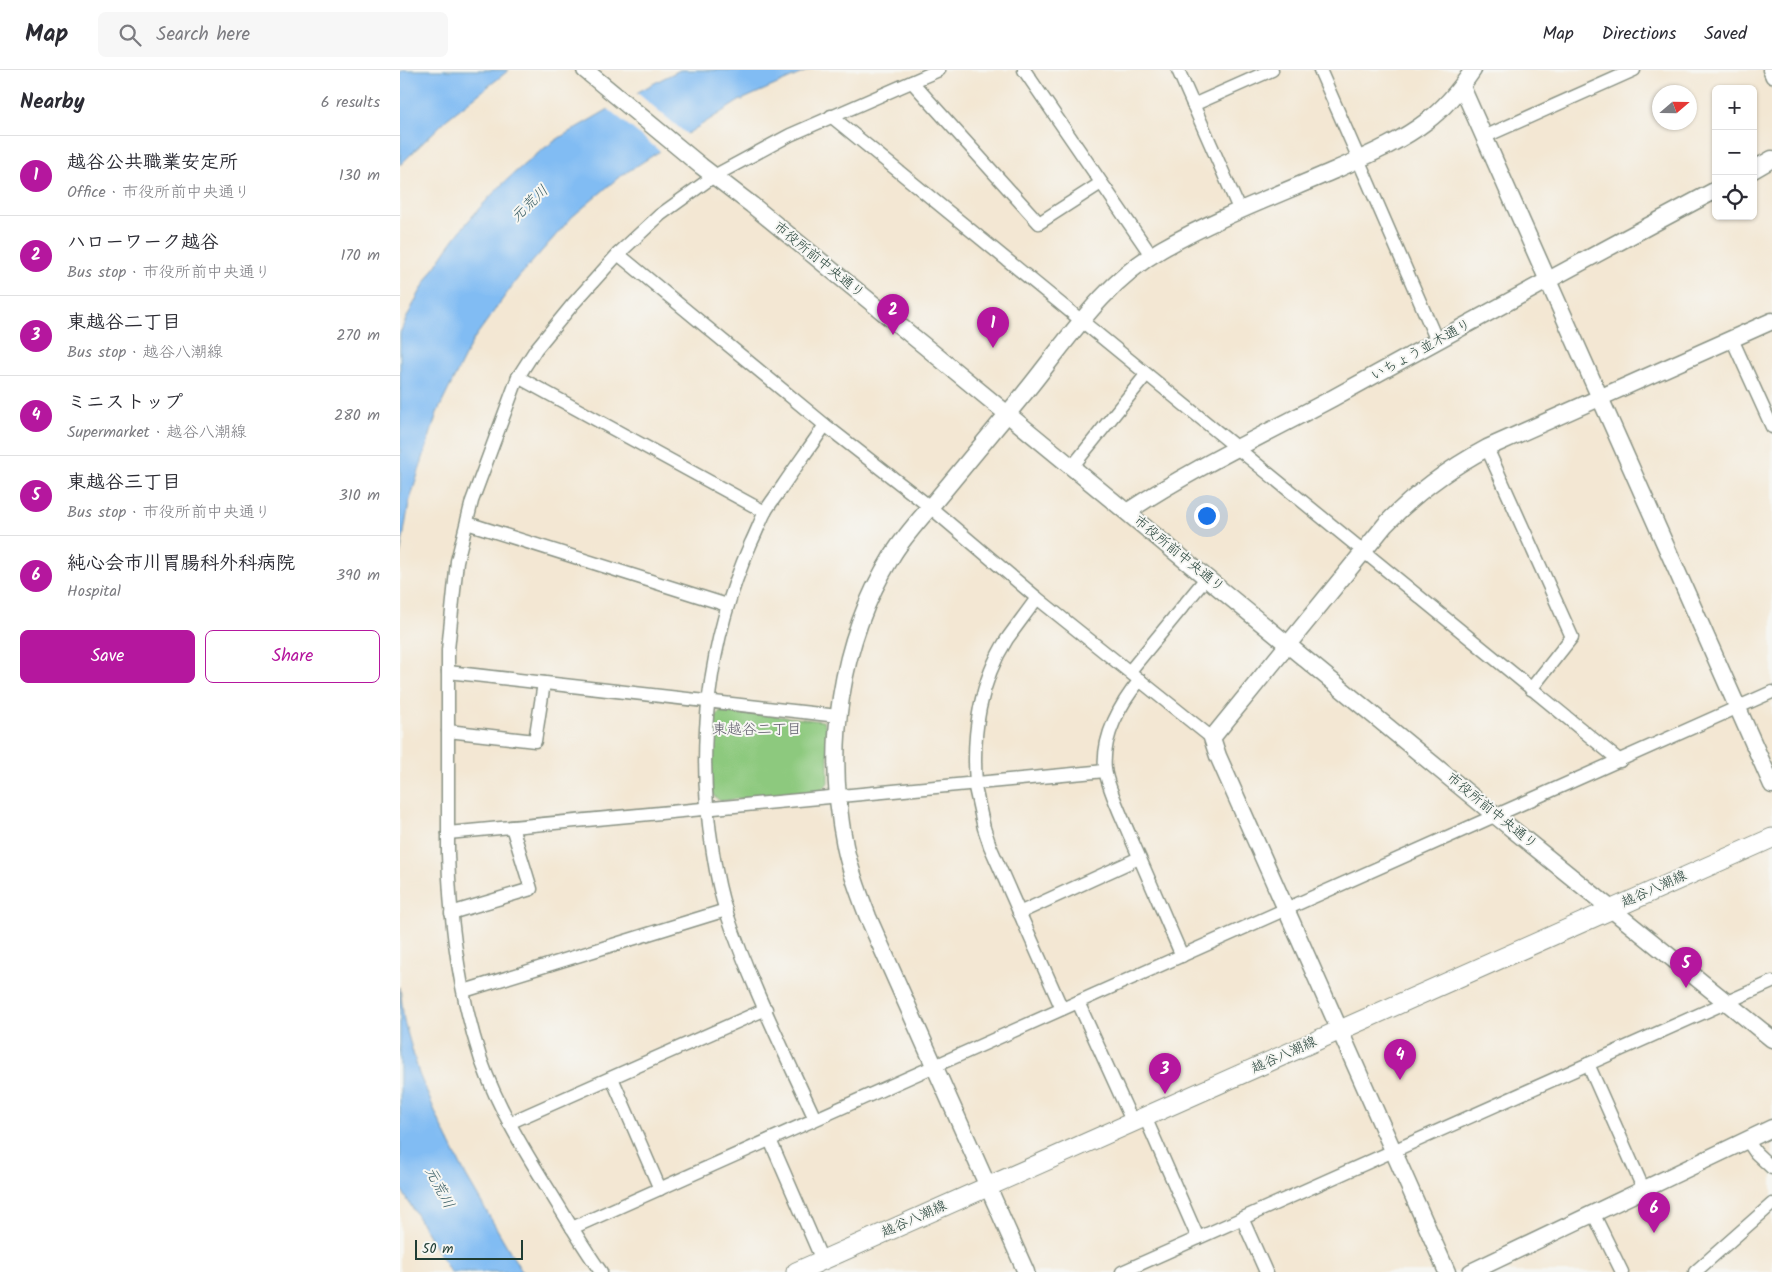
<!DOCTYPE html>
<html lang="en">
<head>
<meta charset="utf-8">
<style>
  body { margin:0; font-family:Kalam,"Klee One",sans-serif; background:#f7f7f7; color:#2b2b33 }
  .controls { position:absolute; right:15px; top:15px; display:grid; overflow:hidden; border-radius:8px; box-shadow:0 1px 4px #0004 }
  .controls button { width:45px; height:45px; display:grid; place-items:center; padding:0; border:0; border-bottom:1px solid #e1e1e2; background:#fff; color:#2b2b33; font:25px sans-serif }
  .compass { position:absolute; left:1252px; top:15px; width:45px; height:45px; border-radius:50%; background:#fff; box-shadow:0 1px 4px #0004; rotate:70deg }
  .scale { position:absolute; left:15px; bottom:12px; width:108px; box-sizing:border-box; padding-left:5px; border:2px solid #1f3d34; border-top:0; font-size:14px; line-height:18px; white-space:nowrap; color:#1f3d34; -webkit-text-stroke:4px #f6f6f2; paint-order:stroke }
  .you { position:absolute; left:806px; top:445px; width:18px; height:18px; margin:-12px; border:4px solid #fff; border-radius:50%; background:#1a73e8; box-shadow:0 0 0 8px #1a73e833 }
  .badge { display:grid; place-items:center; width:32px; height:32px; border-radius:50%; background:#b5179e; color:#fff; font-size:16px; font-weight:700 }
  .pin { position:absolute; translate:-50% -41px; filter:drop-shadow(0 1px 2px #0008) }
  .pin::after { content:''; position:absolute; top:26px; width:18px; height:15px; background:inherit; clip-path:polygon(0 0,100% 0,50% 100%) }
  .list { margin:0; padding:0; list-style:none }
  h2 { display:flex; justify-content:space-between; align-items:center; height:65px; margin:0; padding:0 20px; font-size:21px }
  h2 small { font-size:16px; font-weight:400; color:#7c7c81 }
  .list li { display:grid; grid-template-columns:32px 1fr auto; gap:15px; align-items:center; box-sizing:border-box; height:80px; padding:0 20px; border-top:1px solid #e1e1e2 }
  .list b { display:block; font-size:19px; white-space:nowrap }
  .list p { margin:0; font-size:16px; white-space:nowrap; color:#7c7c81 }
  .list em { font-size:16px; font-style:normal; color:#7c7c81 }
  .actions { display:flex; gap:10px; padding:15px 20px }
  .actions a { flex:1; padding:11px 0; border:1px solid #b5179e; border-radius:8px; text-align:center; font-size:18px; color:#b5179e }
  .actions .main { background:#b5179e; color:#fff }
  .icon { flex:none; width:28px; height:28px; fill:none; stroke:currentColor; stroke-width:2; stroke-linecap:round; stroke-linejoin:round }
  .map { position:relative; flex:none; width:1372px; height:1202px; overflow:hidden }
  header { display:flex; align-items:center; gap:30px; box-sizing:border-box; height:70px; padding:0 25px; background:#fff; border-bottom:1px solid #e1e1e2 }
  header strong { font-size:24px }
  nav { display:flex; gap:28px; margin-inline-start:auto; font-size:18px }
  .search { width:350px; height:45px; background:#f7f7f7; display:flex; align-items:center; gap:12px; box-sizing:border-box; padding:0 18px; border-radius:8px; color:#7c7c81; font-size:19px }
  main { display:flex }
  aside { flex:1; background:#fff }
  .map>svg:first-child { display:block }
  .green { fill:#8dc97e; stroke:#568359 }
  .water { fill:#81bcf3; stroke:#507c94 }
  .pier { fill:#f3e7d3 }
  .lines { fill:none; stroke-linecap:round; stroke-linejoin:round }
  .minor-casing { stroke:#899284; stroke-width:15 }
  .tertiary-casing { stroke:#899284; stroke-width:19 }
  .secondary-casing { stroke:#899284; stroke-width:21 }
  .minor { stroke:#fff; stroke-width:12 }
  .tertiary { stroke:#fff; stroke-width:16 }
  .secondary { stroke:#fff; stroke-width:19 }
  .labels { text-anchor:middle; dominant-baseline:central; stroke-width:4; stroke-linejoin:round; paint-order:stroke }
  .street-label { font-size:14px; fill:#1f3d34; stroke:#f6f6f2 }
  .water-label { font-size:15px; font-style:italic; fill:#385d64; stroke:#f6f6f2 }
  .neighbourhood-label { font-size:15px; fill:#5f5d6c; stroke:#f6f6f2 }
</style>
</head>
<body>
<header>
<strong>Map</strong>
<div class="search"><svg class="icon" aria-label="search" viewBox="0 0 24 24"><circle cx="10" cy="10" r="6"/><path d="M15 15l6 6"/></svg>Search here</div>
<nav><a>Map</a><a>Directions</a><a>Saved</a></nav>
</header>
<main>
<aside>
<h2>Nearby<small>6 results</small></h2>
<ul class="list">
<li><span class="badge">1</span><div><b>越谷公共職業安定所</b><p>Office · 市役所前中央通り</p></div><em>130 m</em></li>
<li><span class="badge">2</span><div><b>ハローワーク越谷</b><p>Bus stop · 市役所前中央通り</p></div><em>170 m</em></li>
<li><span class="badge">3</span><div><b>東越谷二丁目</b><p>Bus stop · 越谷八潮線</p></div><em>270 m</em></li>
<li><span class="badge">4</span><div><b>ミニストップ</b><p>Supermarket · 越谷八潮線</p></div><em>280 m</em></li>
<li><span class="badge">5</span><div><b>東越谷三丁目</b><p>Bus stop · 市役所前中央通り</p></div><em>310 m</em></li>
<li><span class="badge">6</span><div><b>純心会市川胃腸科外科病院</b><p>Hospital</p></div><em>390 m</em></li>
</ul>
<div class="actions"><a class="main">Save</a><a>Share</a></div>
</aside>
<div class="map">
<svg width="1372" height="1202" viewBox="0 0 1372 1202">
  <rect width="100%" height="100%" fill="#f6f6f2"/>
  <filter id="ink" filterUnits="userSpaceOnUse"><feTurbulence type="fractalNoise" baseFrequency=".02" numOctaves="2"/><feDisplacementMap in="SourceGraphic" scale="10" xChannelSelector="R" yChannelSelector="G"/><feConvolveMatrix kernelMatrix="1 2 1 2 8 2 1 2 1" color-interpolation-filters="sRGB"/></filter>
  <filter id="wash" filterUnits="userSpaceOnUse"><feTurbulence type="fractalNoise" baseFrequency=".0096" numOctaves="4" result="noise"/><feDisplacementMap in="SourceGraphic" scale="20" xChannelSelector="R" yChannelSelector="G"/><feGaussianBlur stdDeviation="1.12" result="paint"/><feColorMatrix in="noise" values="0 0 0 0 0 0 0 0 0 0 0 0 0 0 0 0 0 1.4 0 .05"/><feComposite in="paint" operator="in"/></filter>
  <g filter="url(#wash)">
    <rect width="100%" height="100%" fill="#f3e7d3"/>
    <path class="green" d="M322,640L423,651L428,660V713L421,721L320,731L312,724L311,678L313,648Z"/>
    <g class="water">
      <path d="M3,0H109L47,49L0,95V2Z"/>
      <path d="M280,0H409L339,31L219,107L172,147L118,208L73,270L37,343L9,433L0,486V263C31,190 82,125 146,77C165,63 187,52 207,40C231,26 255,12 280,0Z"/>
      <path d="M0,917L4,951L19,1004L41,1055L66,1106L122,1202H50L0,1117Z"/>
    </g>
    <path class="pier" d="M235,21L289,66L262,83L207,38Z"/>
  </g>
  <g filter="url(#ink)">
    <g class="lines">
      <defs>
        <g id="minor">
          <path d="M624,0L751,185"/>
          <path d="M778,0L840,141"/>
          <path d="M920,0L959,89"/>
          <path d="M1369,0L1372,7"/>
          <path d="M512,12L639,153L701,113"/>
          <path d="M793,35L872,0"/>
          <path d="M431,46L1220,691"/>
          <path d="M1084,67L1234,0"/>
          <path d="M958,89L1037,271"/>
          <path d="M218,184L425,355L530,437L637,528L812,668"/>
          <path d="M1332,269L1372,357"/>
          <path d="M118,307L365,442"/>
          <path d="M1087,378L1172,567L1131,619"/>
          <path d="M672,397L746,305"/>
          <path d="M67,453L327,535"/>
          <path d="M730,601L807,507"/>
          <path d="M48,602L438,646"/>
          <path d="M740,610C720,634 702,667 705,699C707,716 722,747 729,764C747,804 764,845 782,886"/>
          <path d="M48,661L135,671L144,613"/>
          <path d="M574,713L584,758L590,776L662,939"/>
          <path d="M576,713C572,664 580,611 607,569C617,555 627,542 637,528"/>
          <path d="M48,763L705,701"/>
          <path d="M51,843L131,819L112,757"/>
          <path d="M619,843L739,788"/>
          <path d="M64,921L326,840"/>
          <path d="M678,932L733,1053"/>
          <path d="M1188,994L1243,1118"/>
          <path d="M212,1008L260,1119"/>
          <path d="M745,1047L798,1168"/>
          <path d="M415,1049C384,981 350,913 326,841C320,823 316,802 313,783C295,678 308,570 351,473C356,463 360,452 365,442C370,433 377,425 382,417C396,396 411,376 425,355"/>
          <path d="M109,1053L366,939"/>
          <path d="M370,1070L422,1190"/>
          <path d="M1347,1070L1356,1083L1372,1098"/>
          <path d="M1193,1143L1222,1202"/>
          <path d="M842,1148L866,1202"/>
          <path d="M172,1158L1372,622"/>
          <path d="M201,1202C183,1177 168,1151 152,1125C125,1082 98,1038 81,990C59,923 50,853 48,784V580L57,491L72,431L118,307L136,279L173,234L218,184L260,145L314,106L390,65L539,0"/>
          <path d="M722,1202L1372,912"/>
          <path d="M1295,1202L1372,1134"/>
        </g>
        <g id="tertiary">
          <path d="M185,0L301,96L352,135L538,287L1096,746L1372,969"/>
          <path d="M1062,17L1372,715"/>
          <path d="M1353,100L1372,89"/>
          <path d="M727,442C793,398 864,365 933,328C1060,258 1188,188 1316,120"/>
          <path d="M626,1202L468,847C459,824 450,800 445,776C425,678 439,572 492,486C506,463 525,444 542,423C569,390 596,358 623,325C665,274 703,212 762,179C816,148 877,125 935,100C966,86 1000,72 1027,51C1046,37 1060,19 1073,0"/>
          <path d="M1047,1202L818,686L812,668L985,455C1015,423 1048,399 1087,378L1372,251"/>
          <path d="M1071,1202L1372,1058"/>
        </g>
        <path id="secondary" d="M396,1202L1372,768"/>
      </defs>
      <use href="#minor" class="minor-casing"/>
      <use href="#tertiary" class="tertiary-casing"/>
      <use href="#secondary" class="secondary-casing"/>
      <use href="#minor" class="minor"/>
      <use href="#tertiary" class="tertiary"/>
      <use href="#secondary" class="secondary"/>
    </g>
  </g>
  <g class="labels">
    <g class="street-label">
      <text transform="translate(419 190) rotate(39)">市役所前中央通り</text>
      <text transform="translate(1021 280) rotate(-29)">いちょう並木通り</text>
      <text transform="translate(779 484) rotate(39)">市役所前中央通り</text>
      <text transform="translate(1092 741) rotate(39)">市役所前中央通り</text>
      <text transform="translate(1254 819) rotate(-24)">越谷八潮線</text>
      <text transform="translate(884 985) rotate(-24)">越谷八潮線</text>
      <text transform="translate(514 1149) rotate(-24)">越谷八潮線</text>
    </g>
    <g class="water-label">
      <text transform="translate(130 134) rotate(-44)">元荒川</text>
      <text transform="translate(39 1118) rotate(62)">元荒川</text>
    </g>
    <g class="neighbourhood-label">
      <text x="357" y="660">東越谷二丁目</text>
    </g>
  </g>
</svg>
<div class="controls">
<button>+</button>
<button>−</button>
<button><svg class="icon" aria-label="locate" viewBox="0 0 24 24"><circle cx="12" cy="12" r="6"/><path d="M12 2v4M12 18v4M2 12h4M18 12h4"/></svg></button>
</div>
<svg class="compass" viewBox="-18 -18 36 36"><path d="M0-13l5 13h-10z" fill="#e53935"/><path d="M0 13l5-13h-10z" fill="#7c7c81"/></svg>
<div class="scale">50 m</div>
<div class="you"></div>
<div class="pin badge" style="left:593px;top:278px">1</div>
<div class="pin badge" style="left:493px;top:265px">2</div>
<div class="pin badge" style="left:765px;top:1024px">3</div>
<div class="pin badge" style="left:1000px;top:1010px">4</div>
<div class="pin badge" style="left:1286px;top:918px">5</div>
<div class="pin badge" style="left:1254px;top:1163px">6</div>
</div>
</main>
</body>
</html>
